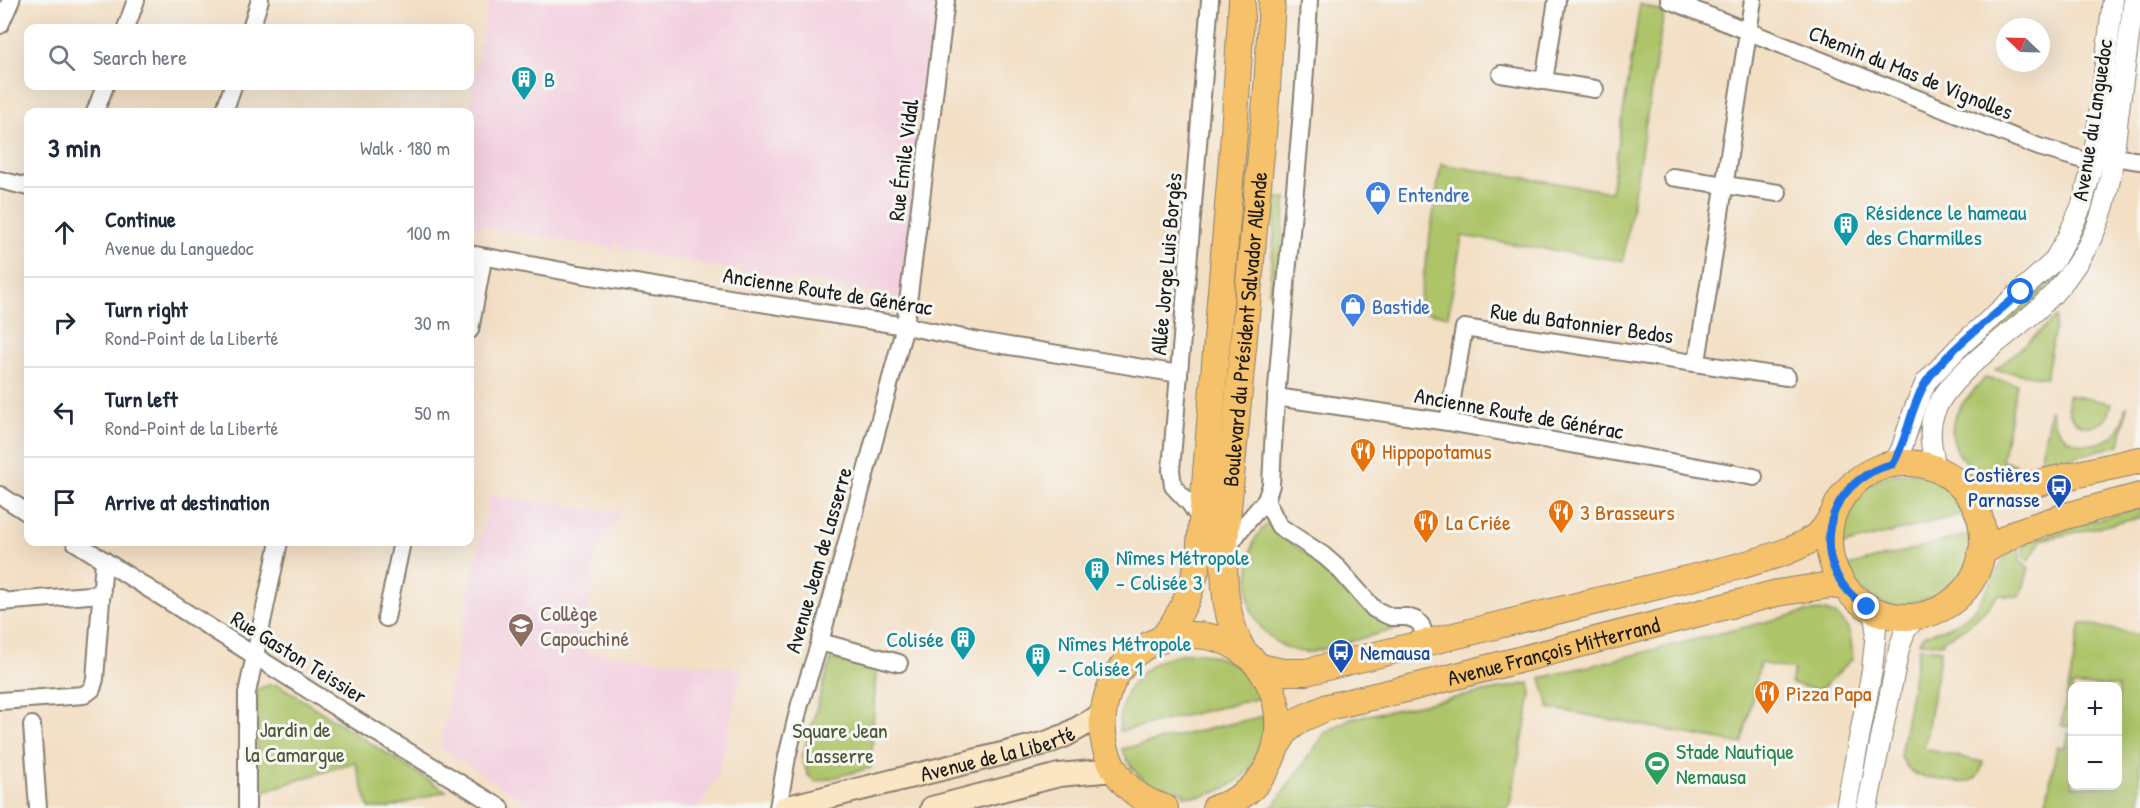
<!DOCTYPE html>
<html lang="en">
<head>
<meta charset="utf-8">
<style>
  body { margin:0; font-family:"Patrick Hand",sans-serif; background:#f2f2f3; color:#1f2937 }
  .controls { position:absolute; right:18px; bottom:18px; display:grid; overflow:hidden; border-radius:12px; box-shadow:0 6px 24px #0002 }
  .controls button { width:54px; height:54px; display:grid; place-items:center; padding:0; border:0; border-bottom:2px solid #e0e1e3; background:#fff; color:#1f2937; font:30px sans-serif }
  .compass { position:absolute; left:1996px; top:18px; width:54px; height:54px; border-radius:50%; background:#fff; box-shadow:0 6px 24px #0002; rotate:293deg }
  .stop { position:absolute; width:18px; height:18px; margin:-14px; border:4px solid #1a73e8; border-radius:50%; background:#fff }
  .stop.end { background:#1a73e8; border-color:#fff; box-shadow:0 2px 6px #0008 }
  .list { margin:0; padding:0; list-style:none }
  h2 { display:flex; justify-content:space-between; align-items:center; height:78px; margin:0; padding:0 24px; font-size:26px }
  h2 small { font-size:20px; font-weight:400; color:#747a83 }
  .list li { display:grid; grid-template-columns:39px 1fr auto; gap:18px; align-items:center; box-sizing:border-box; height:90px; padding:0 24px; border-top:2px solid #e0e1e3 }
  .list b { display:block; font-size:22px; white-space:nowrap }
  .list p { margin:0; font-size:20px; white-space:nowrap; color:#747a83 }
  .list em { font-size:20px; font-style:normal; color:#747a83 }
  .icon { flex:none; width:33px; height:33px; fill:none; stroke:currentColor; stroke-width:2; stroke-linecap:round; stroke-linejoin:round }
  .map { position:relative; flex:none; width:2140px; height:808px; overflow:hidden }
  .search { position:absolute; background:#fff; box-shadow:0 6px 24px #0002; left:24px; top:24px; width:450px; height:66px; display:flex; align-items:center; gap:15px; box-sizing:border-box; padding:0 21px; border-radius:12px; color:#747a83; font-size:22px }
  .panel { position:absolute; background:#fff; box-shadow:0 6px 24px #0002; left:24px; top:108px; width:450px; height:438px; border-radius:12px }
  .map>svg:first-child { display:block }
  .built { fill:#f3cfdf }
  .green { fill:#adc469; stroke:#647042; stroke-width:1.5 }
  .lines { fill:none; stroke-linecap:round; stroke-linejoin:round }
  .minor-casing { stroke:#887e70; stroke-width:20 }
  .tertiary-casing { stroke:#887e70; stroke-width:22 }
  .secondary-casing { stroke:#887e70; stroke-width:26 }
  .primary-casing { stroke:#887e70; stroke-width:28 }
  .minor { stroke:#fff; stroke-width:16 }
  .tertiary { stroke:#fff; stroke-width:20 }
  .secondary { stroke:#fbe6c4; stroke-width:22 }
  .primary { stroke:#f5c16b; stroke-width:26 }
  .route { stroke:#1a73e8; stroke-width:8 }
  .labels { text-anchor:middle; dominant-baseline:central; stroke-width:6; stroke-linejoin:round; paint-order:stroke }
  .street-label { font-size:22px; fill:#1c1c1c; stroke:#f6f6f2 }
  .culture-label { font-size:22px; fill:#0d838f; stroke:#f6f6f2; text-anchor:start }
  .shop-label { font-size:22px; fill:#366cbe; stroke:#f6f6f2; text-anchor:start }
  .food-label { font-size:22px; fill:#c56008; stroke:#f6f6f2; text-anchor:start }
  .transit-label { font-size:22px; fill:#164399; stroke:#f6f6f2; text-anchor:end }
  .education-label { font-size:22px; fill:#785e54; stroke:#f6f6f2; text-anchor:start }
  .park-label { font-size:22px; fill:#4f5737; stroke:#f6f6f2 }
  .leisure-label { font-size:22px; fill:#27864d; stroke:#f6f6f2; text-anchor:start }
</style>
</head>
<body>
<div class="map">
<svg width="2140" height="808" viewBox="0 0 2140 808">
  <rect width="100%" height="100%" fill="#f6f6f2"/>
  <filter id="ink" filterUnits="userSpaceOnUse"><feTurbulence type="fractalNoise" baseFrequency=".0167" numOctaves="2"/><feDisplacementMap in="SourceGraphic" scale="12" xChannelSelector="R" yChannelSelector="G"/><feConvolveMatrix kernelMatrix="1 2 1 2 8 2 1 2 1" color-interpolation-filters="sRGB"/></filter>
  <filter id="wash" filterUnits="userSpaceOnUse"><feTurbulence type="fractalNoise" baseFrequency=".008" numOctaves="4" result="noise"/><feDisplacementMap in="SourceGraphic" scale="24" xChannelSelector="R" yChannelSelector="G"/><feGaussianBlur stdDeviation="1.35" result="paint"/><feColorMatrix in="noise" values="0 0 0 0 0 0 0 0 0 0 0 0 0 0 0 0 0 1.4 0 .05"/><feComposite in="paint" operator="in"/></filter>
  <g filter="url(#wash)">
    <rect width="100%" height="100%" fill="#f3dfc4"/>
    <g class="built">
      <path d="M489,0H941L928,108L911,112L908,132L925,142L904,298L621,250L622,245L616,243L615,249L470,225L468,112Z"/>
      <path d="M490,495L623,513L596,552L584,652L742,669L718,775L699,808H534L440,747L458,646Z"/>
    </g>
    <g class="green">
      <path d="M1640,4L1664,12L1623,261L1462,236L1448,316L1418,311L1441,164L1611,192Z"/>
      <path d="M2097,180L2102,181L2097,206L2066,268L1930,405L1923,403L1933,384L2040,285Z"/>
      <path d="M1277,198H1286L1277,293H1269Z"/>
      <path d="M2057,317L2046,378L1995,370Z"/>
      <path d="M1985,378L2017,384L2002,461L2015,464L2013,471C2002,473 1991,475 1981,471C1958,464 1946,436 1956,414C1962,401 1976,389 1985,378Z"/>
      <path d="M2068,395L2112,403C2106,439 2062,431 2068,395Z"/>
      <path d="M2126,406H2127L2120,445L2039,466L2051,409C2052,415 2053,423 2057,428C2070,450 2111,450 2121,425C2124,419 2124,412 2126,406Z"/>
      <path d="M1911,472C1936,478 1955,488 1967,513L1839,546C1838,499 1866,476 1911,472Z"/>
      <path d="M2140,507V518L2041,540L2029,561L2023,556V542Z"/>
      <path d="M1268,523L1296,547L1335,574L1357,605L1396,629L1312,652C1287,654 1264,637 1253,614C1247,601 1248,586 1249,573C1250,550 1251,538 1268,523Z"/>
      <path d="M1972,534C1974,563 1959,588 1933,602L1932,597L1909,603V607C1881,610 1856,591 1844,567Z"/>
      <path d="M2018,546L2020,561L2029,568L2021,595L2017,597L1998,595C1983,615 1967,629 1944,639L1942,644L1919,642C1923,632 1937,632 1947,628C1955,624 1963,619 1970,613C1992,593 1994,562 2018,546Z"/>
      <path d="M1826,611C1850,618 1851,636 1853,658L1826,685L1818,690L1791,684L1794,670L1760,663L1742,744L1549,708L1541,678L1805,612Z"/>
      <path d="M2081,623L2140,635V808H2045L2057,747H2065L2068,733L2072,734V786H2118V686H2072V728L2061,725Z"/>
      <path d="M1919,647L1941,650L1924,749L1983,762C1979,789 1958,783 1938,779C1931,777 1921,777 1915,774C1908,771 1904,762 1900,756Z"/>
      <path d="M1195,652C1221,655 1254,669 1260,698L1120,731C1118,683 1149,656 1195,652Z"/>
      <path d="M831,659L876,669L871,768L816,782L808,775L802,758Z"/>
      <path d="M1529,683L1531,695L1509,808H1270L1275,804L1325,733L1349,719Z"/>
      <path d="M268,685H279L446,791L389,808H369L355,762L258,793L256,690Z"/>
      <path d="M1264,716C1264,726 1264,738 1261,748C1249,781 1217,799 1183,796L1184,793L1161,786L1159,790C1141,782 1129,766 1122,749Z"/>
    </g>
  </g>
  <g filter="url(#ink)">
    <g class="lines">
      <defs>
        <g id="minor">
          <path d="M1669,0L2039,147L2093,163L2114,157L2140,161"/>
          <path d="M0,25L11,0"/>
          <path d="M126,28L136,0"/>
          <path d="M251,28L260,0"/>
          <path d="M1501,74L1595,89"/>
          <path d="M1544,81L1557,0"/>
          <path d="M95,112L105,86"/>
          <path d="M224,112L233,86"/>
          <path d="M1672,177L1778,193"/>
          <path d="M0,180L28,187"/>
          <path d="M470,254L579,274L905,326L979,341L1179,374"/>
          <path d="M470,330L482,265"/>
          <path d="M1697,362L1753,0"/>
          <path d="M1276,397L1448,422L1754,477"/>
          <path d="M1448,422L1464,328L1787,377"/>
          <path d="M0,495L28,513"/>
          <path d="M1266,500L1279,526L1323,555L1338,568L1374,609L1391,617H1407L1416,620L1421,625L1427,642"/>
          <path d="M1202,522L1190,504L1173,486L1171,470L1210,0"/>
          <path d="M75,542L356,720L501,808"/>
          <path d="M1227,549L1240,530L1266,500L1271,485C1278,323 1302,162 1309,0"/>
          <path d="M0,598V602L102,594"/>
          <path d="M386,618L402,542"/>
          <path d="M820,642L899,663"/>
          <path d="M0,701L84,695L92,689L95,679L104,560"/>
          <path d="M32,725L38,808"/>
          <path d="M247,808V693L279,542"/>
          <path d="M778,808L787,757L800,704L820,642L905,326L946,0"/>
        </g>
        <g id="tertiary">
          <path d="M1893,464L1901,450L1915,407L1926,382L1958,348L2053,262L2067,238L2082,205L2093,163L2113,0"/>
          <path d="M1936,469C1932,450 1927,430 1935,411C1950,374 2008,336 2038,309C2058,291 2075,269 2088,245C2110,205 2113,161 2118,117C2123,78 2129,39 2134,0"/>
          <path d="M1846,808L1872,670L1875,641L1876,627L1874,617L1867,607"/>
          <path d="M1867,808L1899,649L1905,631L1917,616"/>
        </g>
        <g id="secondary">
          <path id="s1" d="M784,808L1046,743L1066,735L1103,714"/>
          <path d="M932,808L1059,775L1114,770"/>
        </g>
        <g id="primary">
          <circle cx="1906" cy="540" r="77"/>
          <path d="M1962,487L1986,491L2008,490L2140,460"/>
          <path d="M1981,553L2017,532L2066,516L2140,496"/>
          <path d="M1161,640C1183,613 1192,591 1199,557L1234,134L1242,0"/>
          <path id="s2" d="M1244,653C1225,618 1224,590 1224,552L1267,89L1272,0"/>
          <path d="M1260,667L1283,672H1306L1740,566C1766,558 1798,551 1820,533C1824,529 1828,523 1831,518"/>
          <path id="s3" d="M1276,747L1286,731L1301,719L1328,707L1414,687L1777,593L1831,585L1844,587"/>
          <path d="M1165,808C1066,777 1092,632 1193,635C1293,638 1311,780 1215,808"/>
        </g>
      </defs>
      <use href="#minor" class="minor-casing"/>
      <use href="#tertiary" class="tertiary-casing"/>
      <use href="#secondary" class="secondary-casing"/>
      <use href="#primary" class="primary-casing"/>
      <use href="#minor" class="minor"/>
      <use href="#tertiary" class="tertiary"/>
      <use href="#secondary" class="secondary"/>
      <use href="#primary" class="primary"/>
    </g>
  </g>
  <g class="lines" filter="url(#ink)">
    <path class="route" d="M1867,607C1804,567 1823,480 1893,464C1908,438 1910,407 1926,382C1947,350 1992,318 2021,292"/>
  </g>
  <defs>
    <symbol id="building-pin" viewBox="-11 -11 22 30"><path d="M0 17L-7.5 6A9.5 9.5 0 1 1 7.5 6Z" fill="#0f9aa8" stroke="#f6f6f2"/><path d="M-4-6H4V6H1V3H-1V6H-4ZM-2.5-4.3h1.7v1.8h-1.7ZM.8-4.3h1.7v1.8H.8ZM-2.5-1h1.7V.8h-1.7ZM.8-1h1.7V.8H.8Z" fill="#fff"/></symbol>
    <symbol id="shop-pin" viewBox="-11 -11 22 30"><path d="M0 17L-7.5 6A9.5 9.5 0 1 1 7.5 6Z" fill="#3f7fe0" stroke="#f6f6f2"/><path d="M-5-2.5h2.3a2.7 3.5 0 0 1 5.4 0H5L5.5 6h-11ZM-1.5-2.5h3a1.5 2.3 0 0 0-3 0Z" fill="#fff"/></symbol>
    <symbol id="restaurant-pin" viewBox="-11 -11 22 30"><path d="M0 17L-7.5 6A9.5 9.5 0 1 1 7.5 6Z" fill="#e8710a" stroke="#f6f6f2"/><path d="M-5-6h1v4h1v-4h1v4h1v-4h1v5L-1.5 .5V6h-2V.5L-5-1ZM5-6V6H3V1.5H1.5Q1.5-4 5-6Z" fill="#fff"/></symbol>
    <symbol id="bus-pin" viewBox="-11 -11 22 30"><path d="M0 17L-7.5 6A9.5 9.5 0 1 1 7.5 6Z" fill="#1a4fb4" stroke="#f6f6f2"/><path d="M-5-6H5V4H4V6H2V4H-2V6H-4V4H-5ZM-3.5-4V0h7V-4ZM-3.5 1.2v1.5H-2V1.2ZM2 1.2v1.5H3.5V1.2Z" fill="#fff"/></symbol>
    <symbol id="school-pin" viewBox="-11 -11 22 30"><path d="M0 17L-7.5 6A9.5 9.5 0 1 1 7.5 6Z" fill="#8d6e63" stroke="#f6f6f2"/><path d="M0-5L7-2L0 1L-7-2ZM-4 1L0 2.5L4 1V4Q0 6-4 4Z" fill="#fff"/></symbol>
    <symbol id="stadium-pin" viewBox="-11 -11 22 30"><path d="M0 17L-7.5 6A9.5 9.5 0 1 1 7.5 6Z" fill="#2e9e5b" stroke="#f6f6f2"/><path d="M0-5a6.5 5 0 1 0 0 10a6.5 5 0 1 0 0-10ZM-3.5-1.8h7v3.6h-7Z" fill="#fff"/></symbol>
  </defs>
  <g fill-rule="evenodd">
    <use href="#building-pin" x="509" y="64" width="30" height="40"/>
    <use href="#shop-pin" x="1363" y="179" width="30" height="40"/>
    <use href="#building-pin" x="1831" y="210" width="30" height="40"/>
    <use href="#shop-pin" x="1338" y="291" width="30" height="40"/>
    <use href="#restaurant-pin" x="1348" y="436" width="30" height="40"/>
    <use href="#bus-pin" x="2044" y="472" width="30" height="40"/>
    <use href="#restaurant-pin" x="1546" y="497" width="30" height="40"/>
    <use href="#restaurant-pin" x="1411" y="507" width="30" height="40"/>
    <use href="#building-pin" x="1082" y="555" width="30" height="40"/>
    <use href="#school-pin" x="506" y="611" width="30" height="40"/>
    <use href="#building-pin" x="948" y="624" width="30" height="40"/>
    <use href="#bus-pin" x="1326" y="637" width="30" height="40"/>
    <use href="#building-pin" x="1023" y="641" width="30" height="40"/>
    <use href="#restaurant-pin" x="1752" y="678" width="30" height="40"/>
    <use href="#stadium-pin" x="1642" y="749" width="30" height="40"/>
  </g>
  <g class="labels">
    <g class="street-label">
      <text transform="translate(1911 72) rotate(22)">Chemin du Mas de Vignolles</text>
      <text transform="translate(2092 120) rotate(-81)">Avenue du Languedoc</text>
      <text transform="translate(903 160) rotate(-83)">Rue Émile Vidal</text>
      <text transform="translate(1166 264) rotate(-85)">Allée Jorge Luis Borgès</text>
      <text transform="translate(828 291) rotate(9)">Ancienne Route de Générac</text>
      <text transform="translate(1582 323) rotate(8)">Rue du Batonnier Bedos</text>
      <text stroke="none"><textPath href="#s2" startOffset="328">Boulevard du Président Salvador Allende</textPath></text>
      <text transform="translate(1519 413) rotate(10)">Ancienne Route de Générac</text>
      <text transform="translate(818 560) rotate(-74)">Avenue Jean de Lasserre</text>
      <text stroke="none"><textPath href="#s3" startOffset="300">Avenue François Mitterrand</textPath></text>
      <text transform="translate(299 657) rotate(32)">Rue Gaston Teissier</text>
      <text stroke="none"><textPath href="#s1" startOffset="220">Avenue de la Liberté</textPath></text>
    </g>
    <g class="culture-label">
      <text x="544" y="79">B</text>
      <text x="1866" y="212">Résidence le hameau<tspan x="1866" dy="25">des Charmilles</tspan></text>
      <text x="1116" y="557">Nîmes Métropole<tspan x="1116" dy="25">- Colisée 3</tspan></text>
      <text x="944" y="639" text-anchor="end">Colisée</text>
      <text x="1058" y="643">Nîmes Métropole<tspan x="1058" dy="25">- Colisée 1</tspan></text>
    </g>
    <g class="shop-label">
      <text x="1398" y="194">Entendre</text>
      <text x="1372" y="306">Bastide</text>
    </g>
    <g class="food-label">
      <text x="1382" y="451">Hippopotamus</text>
      <text x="1580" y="512">3 Brasseurs</text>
      <text x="1446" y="522">La Criée</text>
      <text x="1786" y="693">Pizza Papa</text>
    </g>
    <g class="transit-label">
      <text x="2040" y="474">Costières<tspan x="2040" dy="25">Parnasse</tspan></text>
      <text x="1360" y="652" text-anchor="start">Nemausa</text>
    </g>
    <g class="education-label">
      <text x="540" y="613">Collège<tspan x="540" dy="25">Capouchiné</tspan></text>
    </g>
    <g class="park-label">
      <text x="295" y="729">Jardin de<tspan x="295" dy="25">la Camargue</tspan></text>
      <text x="840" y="730">Square Jean<tspan x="840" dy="25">Lasserre</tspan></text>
    </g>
    <g class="leisure-label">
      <text x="1676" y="751">Stade Nautique<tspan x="1676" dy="25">Nemausa</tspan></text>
    </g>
  </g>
</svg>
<div class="controls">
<button>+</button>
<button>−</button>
</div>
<svg class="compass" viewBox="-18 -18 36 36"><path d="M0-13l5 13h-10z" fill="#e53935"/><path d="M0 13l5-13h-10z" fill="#747a83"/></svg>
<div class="stop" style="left:2021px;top:292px"></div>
<div class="stop end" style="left:1867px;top:607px"></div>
<div class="search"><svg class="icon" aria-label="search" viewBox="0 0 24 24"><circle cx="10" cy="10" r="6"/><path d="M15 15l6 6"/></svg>Search here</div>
<section class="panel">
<h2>3 min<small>Walk · 180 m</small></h2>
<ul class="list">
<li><svg class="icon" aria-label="ahead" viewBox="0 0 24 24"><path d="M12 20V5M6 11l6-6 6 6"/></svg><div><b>Continue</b><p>Avenue du Languedoc</p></div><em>100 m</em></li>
<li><svg class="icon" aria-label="right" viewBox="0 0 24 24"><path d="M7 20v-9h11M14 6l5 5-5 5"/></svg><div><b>Turn right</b><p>Rond-Point de la Liberté</p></div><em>30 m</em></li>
<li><svg class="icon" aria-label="left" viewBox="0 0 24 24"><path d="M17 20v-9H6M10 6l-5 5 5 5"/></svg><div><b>Turn left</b><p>Rond-Point de la Liberté</p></div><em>50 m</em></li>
<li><svg class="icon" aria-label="arrive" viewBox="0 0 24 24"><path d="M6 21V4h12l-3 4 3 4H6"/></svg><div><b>Arrive at destination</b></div></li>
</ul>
</section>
</div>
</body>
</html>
